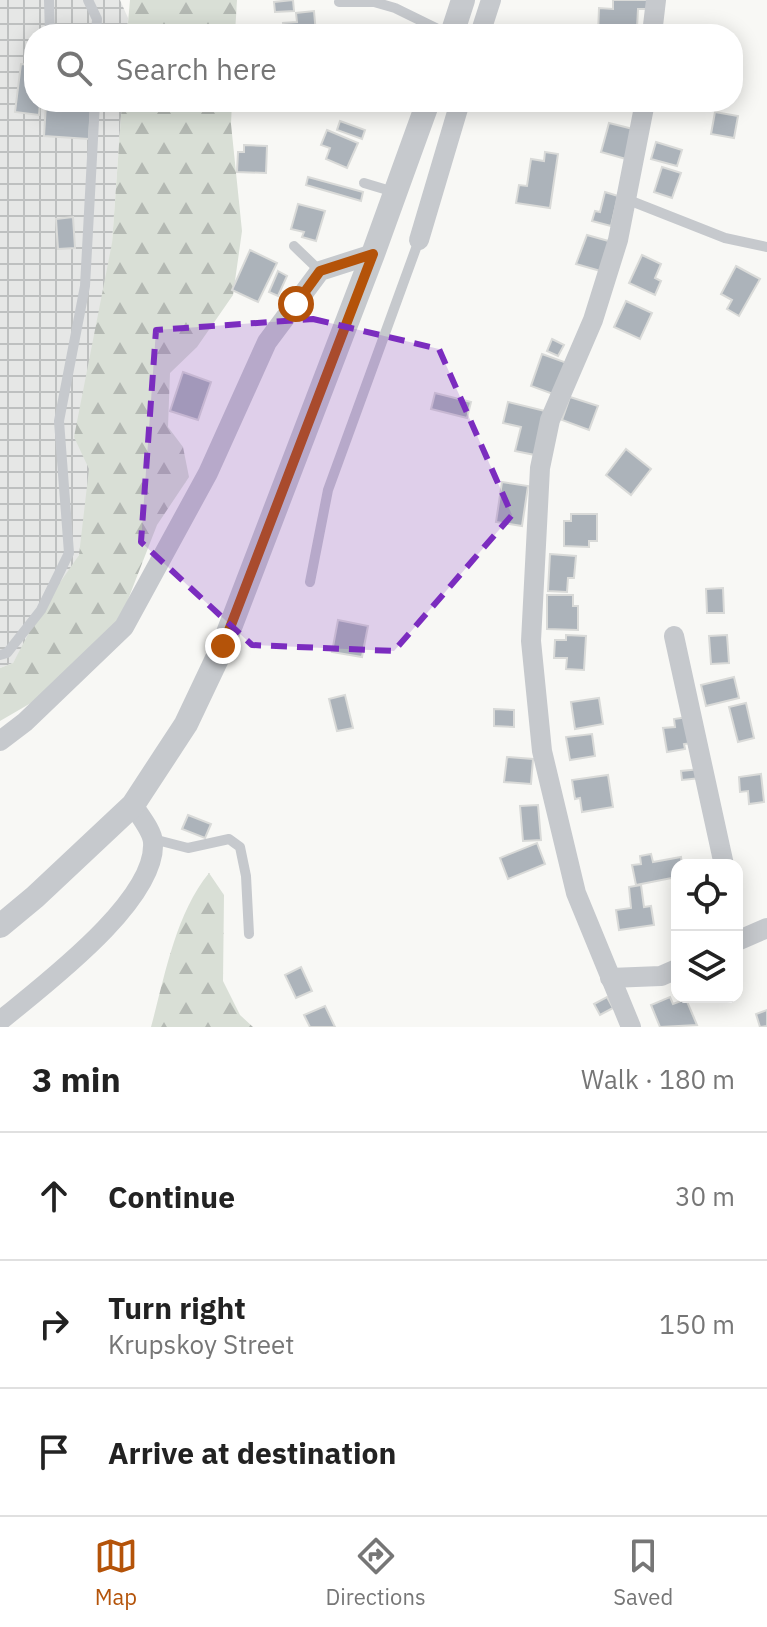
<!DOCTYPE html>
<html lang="en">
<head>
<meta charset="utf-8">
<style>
  body { margin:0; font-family:"IBM Plex Sans",sans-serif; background:#f6f6f6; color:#222 }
  .controls { position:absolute; right:24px; bottom:24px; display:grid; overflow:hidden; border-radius:16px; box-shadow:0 4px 20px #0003 }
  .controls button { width:72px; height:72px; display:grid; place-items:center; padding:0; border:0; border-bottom:2px solid #e0e0e0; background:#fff; color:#222; font:40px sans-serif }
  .stop { position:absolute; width:24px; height:24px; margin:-18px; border:6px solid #b45309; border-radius:50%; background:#fff }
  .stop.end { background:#b45309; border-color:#fff; box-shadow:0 2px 8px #0008 }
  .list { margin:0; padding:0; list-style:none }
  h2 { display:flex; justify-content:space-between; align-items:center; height:104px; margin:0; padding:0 32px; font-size:34px }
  h2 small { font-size:26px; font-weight:400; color:#767676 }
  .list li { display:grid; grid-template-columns:52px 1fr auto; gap:24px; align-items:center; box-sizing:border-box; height:128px; padding:0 32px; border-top:2px solid #e0e0e0 }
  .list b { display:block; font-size:30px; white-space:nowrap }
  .list p { margin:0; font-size:26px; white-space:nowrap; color:#767676 }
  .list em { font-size:26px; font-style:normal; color:#767676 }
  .icon { flex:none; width:44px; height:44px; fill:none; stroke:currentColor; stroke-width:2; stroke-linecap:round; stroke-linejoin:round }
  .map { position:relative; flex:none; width:767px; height:1027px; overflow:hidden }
  .search { position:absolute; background:#fff; box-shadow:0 4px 20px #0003; left:24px; right:24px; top:24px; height:88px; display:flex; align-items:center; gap:20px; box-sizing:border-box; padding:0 28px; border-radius:32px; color:#767676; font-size:30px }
  .sheet { height:488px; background:#fff }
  nav { display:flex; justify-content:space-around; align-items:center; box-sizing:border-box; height:112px; border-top:2px solid #e0e0e0; background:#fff; font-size:22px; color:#767676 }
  nav a { display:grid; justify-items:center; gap:4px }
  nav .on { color:#b45309 }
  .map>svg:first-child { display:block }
  .industrial { fill:url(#industrial-grid) }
  .forest { fill:url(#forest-firs) }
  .building { fill:#acb3ba; stroke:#d9dad8; stroke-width:2 }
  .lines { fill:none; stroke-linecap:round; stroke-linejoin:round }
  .service { stroke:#c6c9cd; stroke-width:10 }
  .minor { stroke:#c6c9cd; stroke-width:20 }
  .tertiary { stroke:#c6c9cd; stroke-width:24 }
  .route { stroke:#b45309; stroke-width:10 }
  .marked { fill:#7b2cbf; fill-opacity:0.2; stroke:#7b2cbf; stroke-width:6; stroke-dasharray:16 10; stroke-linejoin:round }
</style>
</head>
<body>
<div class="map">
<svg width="767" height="1027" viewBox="0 0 767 1027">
  <defs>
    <pattern id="industrial-grid" width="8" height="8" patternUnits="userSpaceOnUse" patternTransform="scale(2)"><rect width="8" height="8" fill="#e6e7e6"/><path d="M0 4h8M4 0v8" fill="none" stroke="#bec0c0"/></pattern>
    <pattern id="forest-firs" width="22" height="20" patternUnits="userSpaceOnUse" patternTransform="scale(2)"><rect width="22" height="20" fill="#d9dfd6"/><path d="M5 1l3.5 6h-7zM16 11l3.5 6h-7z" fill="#b4b9b3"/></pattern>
  </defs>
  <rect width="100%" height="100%" fill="#f8f8f5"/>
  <path class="industrial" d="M0,0H120L128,18L127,34H34V102H122L112,243L126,461L79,555L13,663L0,668Z"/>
  <g class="forest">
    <path d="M130,0H237L235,34H127Z"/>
    <path d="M122,102H232L231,124L242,231L233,295L197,347L170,373L168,427L183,447L189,477L157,525L113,638L43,696L0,721V668L13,663L41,610L79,555L89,469L74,437L112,243Z"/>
    <path d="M209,873L224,895L223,981L240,1015L253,1027H151C165,976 175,915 209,873Z"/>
  </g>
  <g class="building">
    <path d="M293,0L294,11L275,12L274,2Z"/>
    <path d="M613,0H647V9H638L637,28H644V34H598L599,8L613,9Z"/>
    <path d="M314,11L316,34H284L283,23L297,22L296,13Z"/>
    <path d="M689,27L717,31V34H689Z"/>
    <path d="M21,64L34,65V102H40L39,115L15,112Z"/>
    <path d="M46,104L91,107L89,139L44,136Z"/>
    <path d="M715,112L738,116L734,138L711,134Z"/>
    <path d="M340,121L365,130L362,139L337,130Z"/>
    <path d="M609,123L633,129L626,159L601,152Z"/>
    <path d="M327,130L358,143L347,168L326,159L330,148L321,145Z"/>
    <path d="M656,142L682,150L677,166L651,159Z"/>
    <path d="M244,145L267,146L266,173L237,172L238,152H244Z"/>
    <path d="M545,152L558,154L550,208L516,203L519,185L527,186L531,159L544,161Z"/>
    <path d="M662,167L681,173L672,198L654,192Z"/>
    <path d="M308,177L363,192L361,201L306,185Z"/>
    <path d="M605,192L618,196L611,226L592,221L595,211L600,212Z"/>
    <path d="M298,204L325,211L316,241L302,237L304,232L291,229Z"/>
    <path d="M73,217L75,248L58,249L56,219Z"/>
    <path d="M587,235L612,242L604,272L576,264Z"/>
    <path d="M250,250L277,263L258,302L232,290Z"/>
    <path d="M642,255L661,264L655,278L661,281L655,295L629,283Z"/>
    <path d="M736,266L760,279L739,316L727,309L732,300L721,294Z"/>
    <path d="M278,271L287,276L278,296L269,292Z"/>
    <path d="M626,301L652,313L640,339L614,327Z"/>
    <path d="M552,339L564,345L558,356L547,351Z"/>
    <path d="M542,354L567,363L553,394L531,386Z"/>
    <path d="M183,372L211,382L198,420L170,411Z"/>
    <path d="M435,393L471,402L467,418L431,409Z"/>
    <path d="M570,397L598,406L589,430L562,420Z"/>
    <path d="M508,402L545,411L535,455L515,451L521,427L503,423Z"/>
    <path d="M626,449L651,469L631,495L606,475Z"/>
    <path d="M502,482L528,486L522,526L496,522Z"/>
    <path d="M571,514H597V541H589V547L564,546V521H571Z"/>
    <path d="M550,554L576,556L574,578H568L567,592L548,591Z"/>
    <path d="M723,588L724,613H707L706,589Z"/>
    <path d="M547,595H573V606H578V630L547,629Z"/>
    <path d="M338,620L368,626L362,657L332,652Z"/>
    <path d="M566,635L586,636L584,670L566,669L567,658H554L555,640H566Z"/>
    <path d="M727,635L729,663L711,664L709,636Z"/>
    <path d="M734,677L739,698L706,706L701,685Z"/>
    <path d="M345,695L353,728L337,731L329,699Z"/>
    <path d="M599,698L603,724L575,729L571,702Z"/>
    <path d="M746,703L754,738L738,742L729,707Z"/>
    <path d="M494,709L514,710V727L494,726Z"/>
    <path d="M688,717L692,743L684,744L685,749L667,752L663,728L675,727L674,719Z"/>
    <path d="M592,734L595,756L570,760L566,737Z"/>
    <path d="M507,757L533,759L531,784L504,782Z"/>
    <path d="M700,769L701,778L682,780L681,771Z"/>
    <path d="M761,774L764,802L749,804L748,791L740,792L739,777Z"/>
    <path d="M608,775L613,807L582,812L580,798L575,799L572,780Z"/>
    <path d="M538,805L541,840L523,841L520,806Z"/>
    <path d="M188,815L211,824L205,838L182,829Z"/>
    <path d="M537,843L545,864L508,879L500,858Z"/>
    <path d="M651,854L653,862L681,857L682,865H677V877L636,885L632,865L641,864L640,856Z"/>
    <path d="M641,885L644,907L651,906L654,925L619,930L616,910L631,908L629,887Z"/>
    <path d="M301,967L312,991L296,998L285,975Z"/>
    <path d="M607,997L613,1008L600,1015L594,1004Z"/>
    <path d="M670,997L673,1004L686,999L697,1025L660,1027L651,1005Z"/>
    <path d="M325,1006L335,1027H310L304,1015Z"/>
    <path d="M767,1010V1026L760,1027L756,1014Z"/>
  </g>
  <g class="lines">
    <g class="service">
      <path d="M49,0L50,34"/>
      <path d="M88,0L97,19L96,34"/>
      <path d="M339,2H374L395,8L448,34"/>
      <path d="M364,183L394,192"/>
      <path d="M626,199L725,238L767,247"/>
      <path d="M294,246L320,271"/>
      <path d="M310,582L328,490L419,240"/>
      <path d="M0,655L7,653L41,610L69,553L59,421L85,286L95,102"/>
      <path d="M153,839L188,848L229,839L240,847L246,876L249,934"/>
    </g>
    <g class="minor">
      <path d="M480,34L491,0"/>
      <path d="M652,34L656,0"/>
      <path d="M419,240L460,102"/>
      <path d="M674,636L724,865"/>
      <path d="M0,741L25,722L124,627L208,473L267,342L320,271L373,254"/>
      <path d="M737,941L767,928"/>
      <path d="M610,978L661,976L677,969"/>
      <path d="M0,1021C42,986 157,901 153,842C152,830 139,815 133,805"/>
      <path d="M631,1027L576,893L542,751L531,641L540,468L550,420L593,320L618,240L645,102"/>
    </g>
    <g class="tertiary">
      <path d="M452,34L463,0"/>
      <path d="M0,926L35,897L133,805L186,724L223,646L373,254L428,102"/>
    </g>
  </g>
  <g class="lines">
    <path class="route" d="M223,646L373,254L320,271L296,304"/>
  </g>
  <path class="marked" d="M313,319L439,349L512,515L394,651L252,645L141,542L156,330Z"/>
</svg>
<div class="controls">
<button><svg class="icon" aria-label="locate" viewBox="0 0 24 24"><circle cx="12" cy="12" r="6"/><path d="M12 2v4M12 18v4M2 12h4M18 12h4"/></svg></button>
<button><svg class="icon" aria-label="layers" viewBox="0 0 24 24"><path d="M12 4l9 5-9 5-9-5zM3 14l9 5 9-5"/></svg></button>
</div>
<div class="stop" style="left:296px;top:304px"></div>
<div class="stop end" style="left:223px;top:646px"></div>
<div class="search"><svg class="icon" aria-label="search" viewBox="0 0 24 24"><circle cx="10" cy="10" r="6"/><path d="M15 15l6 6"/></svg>Search here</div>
</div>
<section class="sheet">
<h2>3 min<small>Walk · 180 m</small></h2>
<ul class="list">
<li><svg class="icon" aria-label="ahead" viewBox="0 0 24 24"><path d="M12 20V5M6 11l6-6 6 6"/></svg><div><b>Continue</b></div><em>30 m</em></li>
<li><svg class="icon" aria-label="right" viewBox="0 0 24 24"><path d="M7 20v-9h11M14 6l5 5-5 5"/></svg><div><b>Turn right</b><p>Krupskoy Street</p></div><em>150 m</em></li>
<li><svg class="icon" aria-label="arrive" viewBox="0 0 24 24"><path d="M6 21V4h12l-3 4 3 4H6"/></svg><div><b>Arrive at destination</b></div></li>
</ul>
</section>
<nav>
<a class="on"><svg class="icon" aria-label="map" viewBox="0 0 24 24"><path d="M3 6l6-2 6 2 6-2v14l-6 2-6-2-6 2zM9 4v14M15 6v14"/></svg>Map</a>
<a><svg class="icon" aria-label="directions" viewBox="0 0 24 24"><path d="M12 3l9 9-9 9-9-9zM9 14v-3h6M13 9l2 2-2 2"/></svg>Directions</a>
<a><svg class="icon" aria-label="saved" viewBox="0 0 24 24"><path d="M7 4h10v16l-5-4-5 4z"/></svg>Saved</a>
</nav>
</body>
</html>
